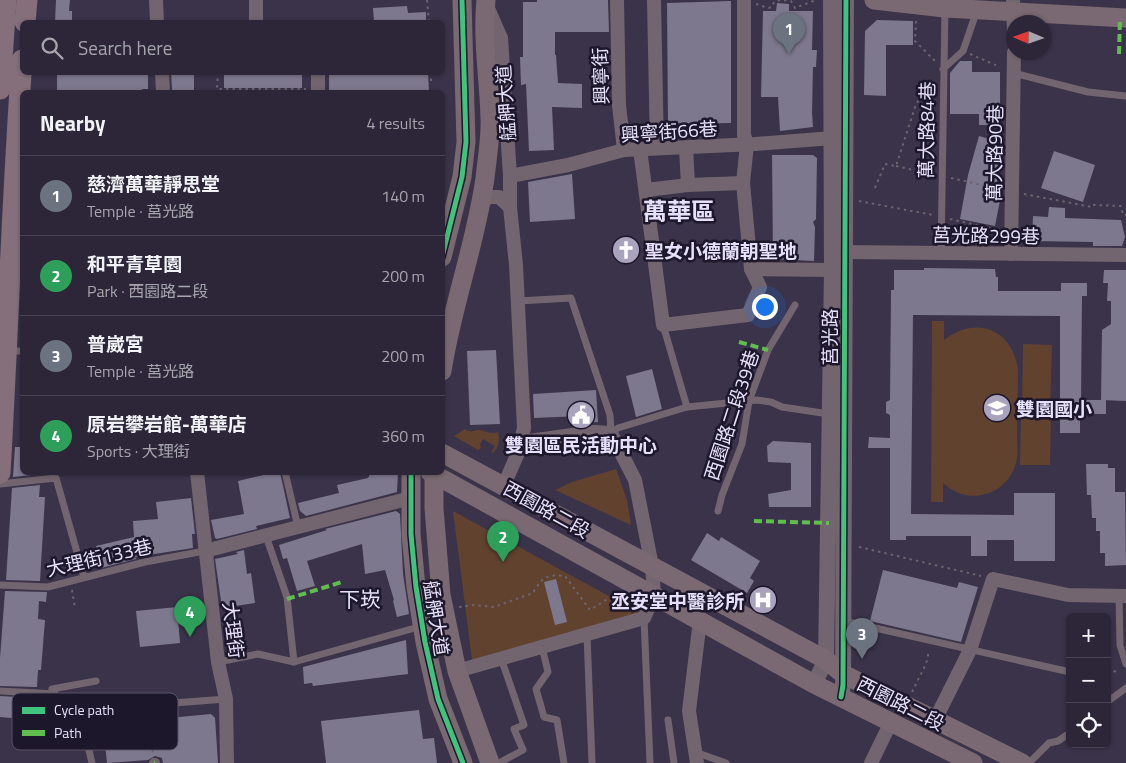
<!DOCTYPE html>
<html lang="en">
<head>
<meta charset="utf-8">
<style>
  body { margin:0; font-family:"Titillium Web","Noto Sans TC",sans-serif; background:#383243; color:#f1f3f6 }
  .controls { position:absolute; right:15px; bottom:15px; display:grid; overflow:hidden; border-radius:8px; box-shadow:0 1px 4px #0004 }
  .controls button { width:45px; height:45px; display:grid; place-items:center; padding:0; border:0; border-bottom:1px solid #484353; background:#2c2638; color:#f1f3f6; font:25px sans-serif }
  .compass { position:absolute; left:1006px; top:15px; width:45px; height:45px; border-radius:50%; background:#2c2638; box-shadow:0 1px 4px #0004; rotate:272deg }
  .you { position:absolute; left:764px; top:306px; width:18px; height:18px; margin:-12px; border:4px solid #fff; border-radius:50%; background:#1a73e8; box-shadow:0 0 0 8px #1a73e833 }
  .badge { display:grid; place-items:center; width:32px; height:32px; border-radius:50%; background:#8bbbb9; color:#fff; font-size:16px; font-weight:700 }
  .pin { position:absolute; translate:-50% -41px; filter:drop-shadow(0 1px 2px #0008) }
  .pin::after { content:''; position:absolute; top:26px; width:18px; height:15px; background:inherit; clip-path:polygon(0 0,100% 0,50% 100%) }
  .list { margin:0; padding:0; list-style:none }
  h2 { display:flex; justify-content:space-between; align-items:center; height:65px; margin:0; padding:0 20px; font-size:21px }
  h2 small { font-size:16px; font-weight:400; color:#a6a5ae }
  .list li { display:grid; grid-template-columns:32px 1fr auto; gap:15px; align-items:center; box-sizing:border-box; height:80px; padding:0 20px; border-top:1px solid #484353 }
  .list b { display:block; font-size:19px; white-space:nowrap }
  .list p { margin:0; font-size:16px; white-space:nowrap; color:#a6a5ae }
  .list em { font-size:16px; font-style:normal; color:#a6a5ae }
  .icon { flex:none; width:28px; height:28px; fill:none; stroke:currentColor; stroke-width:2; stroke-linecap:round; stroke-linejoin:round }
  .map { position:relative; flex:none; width:1126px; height:763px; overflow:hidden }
  .search { position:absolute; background:#2c2638; box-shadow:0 1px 4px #0004; left:20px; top:20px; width:425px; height:55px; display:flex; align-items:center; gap:12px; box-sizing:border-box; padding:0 18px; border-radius:8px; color:#a6a5ae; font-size:19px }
  .panel { position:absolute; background:#2c2638; box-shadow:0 1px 4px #0004; left:20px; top:90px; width:425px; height:385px; border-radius:8px }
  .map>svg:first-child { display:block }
  .green { fill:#61422f }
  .building { fill:#7e788e }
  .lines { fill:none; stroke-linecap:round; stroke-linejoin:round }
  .path { stroke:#6d636e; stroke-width:2; stroke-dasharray:2.5 4; stroke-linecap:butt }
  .service { stroke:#73656f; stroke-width:7 }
  .pedestrian { stroke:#73656f; stroke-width:10 }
  .minor { stroke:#73656f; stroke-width:14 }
  .tertiary { stroke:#73656f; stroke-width:16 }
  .secondary { stroke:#7a6972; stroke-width:19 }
  .primary { stroke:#846f7a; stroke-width:21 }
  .quiet { stroke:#5fbe4e; stroke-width:4; stroke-dasharray:8 4; stroke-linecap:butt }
  .cycleway-casing { stroke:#1c172a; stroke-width:8 }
  .cycleway { stroke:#40c37c; stroke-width:5 }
  .labels { text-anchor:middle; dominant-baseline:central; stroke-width:5; stroke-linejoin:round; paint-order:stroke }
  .street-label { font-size:19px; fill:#e6e0fb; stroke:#1c172a }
  .poi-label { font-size:19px; font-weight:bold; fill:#e6e0fb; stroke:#1c172a; text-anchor:start }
  .quarter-label { font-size:21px; fill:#e6e0fb; stroke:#1c172a }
  .district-label { font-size:24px; font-weight:bold; fill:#e6e0fb; stroke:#1c172a }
  .key { fill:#1c172a; stroke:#595369; stroke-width:1 }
  .key-label { font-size:14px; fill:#e6e0fb }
</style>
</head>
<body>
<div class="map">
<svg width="1126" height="763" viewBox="0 0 1126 763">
  <rect width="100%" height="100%" fill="#3a334a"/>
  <g class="green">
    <path d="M932,321H944V340C976,315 1012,329 1018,369C1018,391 1017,413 1017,435C1017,445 1019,456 1015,466C1010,481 998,492 982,495C967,498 954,493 943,483V502H931Z"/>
    <path d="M1023,344L1052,345L1050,412L1022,411Z"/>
    <path d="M1021,415L1051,416L1050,465H1020Z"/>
    <path d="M465,429C471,433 472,431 477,430C484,429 489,435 498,432C500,440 499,447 493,453L491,452L495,446L483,439L480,445L481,447L480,449L478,450L454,436Z"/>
    <path d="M616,469L627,500L631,525L555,490L572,482Z"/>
    <path d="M453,511L640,613L472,660Z"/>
  </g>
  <g class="building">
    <path d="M56,0H70L69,11H72V22H55Z"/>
    <path d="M537,0H608L609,32H555V55H556L558,83L582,84V108L552,107L554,150L529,151L526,84L521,85L520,57H523V2H537Z"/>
    <path d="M731,1V123L668,124L667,3Z"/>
    <path d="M777,3L789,4V11H813L812,50H817L816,67H813L812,113L813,127L780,131L778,97H761L763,11H776Z"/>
    <path d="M407,6L408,13L426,12V22H374L373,8Z"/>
    <path d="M877,20L913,21V45H886V96L864,95L865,31Z"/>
    <path d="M960,61H972V72H1000V125H979V114H950V73Z"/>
    <path d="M57,72H148V89H142V92H57Z"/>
    <path d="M171,72H194V90H172Z"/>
    <rect x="224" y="72" width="78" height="16"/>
    <path d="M344,72H428L429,92H329V74Z"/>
    <path d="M979,136L1003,143L997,165L1001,166L995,189L1002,190L995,226L960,219L968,175Z"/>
    <path d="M1054,151L1095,165L1083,202L1041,188Z"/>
    <path d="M772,155H813L817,158L816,219L813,222L815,227L814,261L773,259Z"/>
    <path d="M572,174L575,219L530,222L528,182Z"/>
    <path d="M1049,207L1065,208V218L1121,220L1125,237L1122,246H1093V242L1032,241L1033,216L1048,217Z"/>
    <path d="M924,268L995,269L996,277H998V291H1061V283H1087V296H1082L1081,400H1106V414H1084V417H1080V433H1060V316L913,315L911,514L1014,515V493H1055V561H1014V540H987V556H971V536H906V540H890V448H868L869,437L890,438V415L886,413V402L890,400L891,290H894V270H924Z"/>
    <path d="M1104,270H1126V401L1101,400L1102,330L1111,324V301H1107L1108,283H1103Z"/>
    <path d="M496,350L500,424L470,425L467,351Z"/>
    <path d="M652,369L662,409L636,417L626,376Z"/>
    <path d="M596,390L598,422L581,423V416L534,418L533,394Z"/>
    <path d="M773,441L811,443V507H769L768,494L791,490V463L768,462L767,446Z"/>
    <path d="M15,447H22V472H41V474L13,477Z"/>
    <path d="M1086,464H1108V468H1115V492H1125L1126,565L1105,566V553H1100V531H1096V518H1092L1091,495H1087Z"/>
    <path d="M276,472H280L290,518L256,526L257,529L217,539L215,538L211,520L244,514L238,481Z"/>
    <path d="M371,472H398L397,492L306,516L300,511L298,503L339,493L337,485L368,478Z"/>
    <path d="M40,485L39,497H45L40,581L6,580L12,488Z"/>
    <path d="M191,498L195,534H192L193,548L135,557L136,559L101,568L96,546L134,537L133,521L158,519L156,502Z"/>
    <path d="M396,511L400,514L403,574L409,614L397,617L393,601L394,600L385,570L365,574L362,544L307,561L315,586L297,591L287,558L283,559L279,545L327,530L325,529Z"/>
    <path d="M707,533L719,541L721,537L760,561L750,578L754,581L747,593L691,560Z"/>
    <path d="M244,550L247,574L251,573L255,603L222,608L215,559L238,554L236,552Z"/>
    <path d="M883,570L957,588L959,582L978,587L961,642L870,621Z"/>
    <path d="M556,579L567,622L555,625L544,582Z"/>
    <path d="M5,591L47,592L46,602L39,601L38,619L45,620L41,670H38L37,687L0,686V658Z"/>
    <path d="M177,607L180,643L140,647L136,611Z"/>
    <path d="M406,640L408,674L313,686L312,683L304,684L303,667Z"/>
    <path d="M0,696L35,698L33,720L0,717Z"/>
    <path d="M419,710L423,739L434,738L437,763H326L321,721Z"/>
    <path d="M211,714L215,718L218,763H163L162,758L155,756L148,760L107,763L104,735L159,729L158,719Z"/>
  </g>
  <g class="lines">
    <g class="path">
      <path d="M427,0L429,22"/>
      <path d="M756,4L768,8L772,7L774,2L780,0L791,1L795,8L816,0"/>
      <path d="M916,21L915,41L935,61"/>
      <path d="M442,37H443"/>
      <path d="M970,54L1000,67"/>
      <path d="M442,67L443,68"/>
      <path d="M218,72L217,89H306"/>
      <path d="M431,72V85"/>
      <path d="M442,100H445"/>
      <path d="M896,166L934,175"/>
      <path d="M951,178L1000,189"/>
      <path d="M875,188L885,164L896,166L916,104L933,81"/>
      <path d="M1024,194L1092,207L1093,205L1121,206L1123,215H1126"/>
      <path d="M859,201L933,215"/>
      <path d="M950,219L999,230"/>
      <path d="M859,547L981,576"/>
      <path d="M72,590L75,608"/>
      <path d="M459,607L474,605L494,607L533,593C542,577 547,574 565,576L590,610L617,593"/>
      <path d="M1107,672L1119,671"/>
      <path d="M912,692L926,664L929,651"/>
      <path d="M148,724L153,753"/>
    </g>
    <g class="service">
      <path d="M943,69L963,51L977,10"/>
      <path d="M1014,73L1088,92L1126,96"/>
      <path d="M941,253L945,8"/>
      <path d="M518,301L571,298L610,415L611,433"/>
      <path d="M663,325L687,407"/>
      <path d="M7,351H22"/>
      <path d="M611,433L618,428L687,407L757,400L771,402L782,407L829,414"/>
      <path d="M285,472L298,527"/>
      <path d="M0,484L56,478L84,577"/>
      <path d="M718,511L722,495L742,444L749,401L768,350L795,305"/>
      <path d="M266,536L287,597L294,662"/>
      <path d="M0,585L48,587L145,562L205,551"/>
      <path d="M1119,595L1120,645L1126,664"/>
      <path d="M644,618L650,763"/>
      <path d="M844,621L1070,672"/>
      <path d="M587,635L592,763"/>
      <path d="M542,647L548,672L536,689L544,717L557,720L564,763"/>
      <path d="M218,662L258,654L294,662L422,626"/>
      <path d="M0,691L55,694L61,730L146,715L174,703L226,699"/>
      <path d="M55,694L52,689L96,681"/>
      <path d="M1107,702L1126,688"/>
      <path d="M668,720L674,763"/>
      <path d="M83,725L92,763"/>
      <path d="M695,752L726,763"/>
      <path d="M499,763L523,750L514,729L524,725L501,658"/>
      <path d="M1029,763L1049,743L1058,741L1070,733"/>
    </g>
    <path class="pedestrian" d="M154,763H155"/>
    <g class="minor">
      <path d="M156,0L157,22"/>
      <path d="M256,0V22"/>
      <path d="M617,0L619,105L624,150"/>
      <path d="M654,0L657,148"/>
      <path d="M744,0V135L747,144L743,183L751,269L832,270"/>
      <path d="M1013,0L1014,34"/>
      <path d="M487,6L501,38L510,176V207L516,265L524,428L518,453L504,485"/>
      <path d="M162,72L163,92"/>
      <path d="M318,72V92"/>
      <path d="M686,148L688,185"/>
      <path d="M640,149L663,325L748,315L760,287L751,269"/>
      <path d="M510,176L568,165L624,150L755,144L833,138"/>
      <path d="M646,190L688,185L743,183"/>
      <path d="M480,204L489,197H499L510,207"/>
      <path d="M845,252L1126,255"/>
      <path d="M1011,254L1014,52"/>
      <path d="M197,472L218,662L226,699L227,763"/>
      <path d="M205,551L403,500L410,496"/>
      <path d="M457,671L644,618L654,595L652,566L635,480L611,433L594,432L522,442"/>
      <path d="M935,720L970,650L993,579L1068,595L1126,596"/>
      <path d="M697,763L689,711L700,620"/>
      <path d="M871,763L891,722"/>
    </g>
    <g class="tertiary">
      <path d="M814,684L826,660L832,270L831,0"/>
      <path d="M841,697L843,685L846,0"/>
    </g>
    <g class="secondary">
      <path d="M874,0L945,8L1126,18"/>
      <path d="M442,257L462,177L466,142L462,0"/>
      <path d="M442,371C452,306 476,243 485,178C487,159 491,137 490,118C489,79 482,39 486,0"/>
      <path d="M442,453L826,660L843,674L1022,763"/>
      <path d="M411,472V534L416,587L425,642L438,699L463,763"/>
      <path d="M430,472L814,684L973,763"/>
      <path d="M434,472V508L441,595L457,671L490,763"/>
    </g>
    <g class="primary">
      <path d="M25,22L27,0"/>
      <path d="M0,89L6,0"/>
      <path d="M0,473C8,335 12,197 22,60"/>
    </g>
    <g class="quiet">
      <path d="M1119,54L1120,18"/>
      <path d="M739,342L768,350"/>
      <path d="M754,521L829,523"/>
      <path d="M287,599L342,582"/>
      <path d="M154,763H155"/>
    </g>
    <defs>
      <g id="cycleway">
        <path d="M442,257L462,177L466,142L462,0"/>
        <path d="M411,472V534L416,587L425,642L438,699L463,763"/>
        <path d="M841,697L843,685L846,0"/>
      </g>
    </defs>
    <use href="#cycleway" class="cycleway-casing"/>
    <use href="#cycleway" class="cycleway"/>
  </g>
  <defs>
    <symbol id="church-disc" viewBox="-11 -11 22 22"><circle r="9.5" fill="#aaa3bd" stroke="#1c172a"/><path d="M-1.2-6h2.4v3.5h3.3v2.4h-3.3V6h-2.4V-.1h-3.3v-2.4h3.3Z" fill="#fff"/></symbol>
    <symbol id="school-disc" viewBox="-11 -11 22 22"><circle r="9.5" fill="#aaa3bd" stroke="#1c172a"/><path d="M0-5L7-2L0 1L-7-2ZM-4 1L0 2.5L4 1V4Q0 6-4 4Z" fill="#fff"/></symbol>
    <symbol id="civic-disc" viewBox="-11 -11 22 22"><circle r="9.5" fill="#aaa3bd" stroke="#1c172a"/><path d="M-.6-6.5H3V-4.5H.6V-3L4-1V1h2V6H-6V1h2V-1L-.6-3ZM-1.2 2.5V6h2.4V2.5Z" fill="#fff"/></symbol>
    <symbol id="hospital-disc" viewBox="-11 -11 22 22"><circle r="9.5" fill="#aaa3bd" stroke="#1c172a"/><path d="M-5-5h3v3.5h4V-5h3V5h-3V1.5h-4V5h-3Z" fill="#fff"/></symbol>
  </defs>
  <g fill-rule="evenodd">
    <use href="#church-disc" x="610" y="234" width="32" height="32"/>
    <use href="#school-disc" x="981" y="392" width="32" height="32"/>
    <use href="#civic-disc" x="565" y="399" width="32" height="32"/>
    <use href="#hospital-disc" x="747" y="584" width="32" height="32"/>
  </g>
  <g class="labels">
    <g class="street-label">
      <text transform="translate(600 76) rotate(-92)">興寧街</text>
      <text transform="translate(505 103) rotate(-94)">艋舺大道</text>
      <text transform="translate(926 130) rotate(-89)">萬大路84巷</text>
      <text transform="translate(669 131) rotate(-4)">興寧街66巷</text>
      <text transform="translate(994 153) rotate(-89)">萬大路90巷</text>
      <text transform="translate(986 235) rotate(1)">莒光路299巷</text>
      <text transform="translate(829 337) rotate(-90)">莒光路</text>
      <text transform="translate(731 415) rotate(-72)">西園路二段39巷</text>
      <text transform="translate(547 509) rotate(29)">西園路二段</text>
      <text transform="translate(99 557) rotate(-13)">大理街133巷</text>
      <text transform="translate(437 618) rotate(81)">艋舺大道</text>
      <text transform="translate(234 630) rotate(83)">大理街</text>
      <text transform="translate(901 703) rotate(27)">西園路二段</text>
    </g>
    <g class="poi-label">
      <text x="645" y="250">聖女小德蘭朝聖地</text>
      <text x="1016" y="408">雙園國小</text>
      <text x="581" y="444" text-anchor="middle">雙園區民活動中心</text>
      <text x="744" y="600" text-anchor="end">丞安堂中醫診所</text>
    </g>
    <g class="quarter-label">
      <text x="360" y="599">下崁</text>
    </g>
    <g class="district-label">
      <text x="679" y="211">萬華區</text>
    </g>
  </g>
  <rect x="12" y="693" width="166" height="57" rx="8" class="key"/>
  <rect x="22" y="707" width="23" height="7" fill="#40c37c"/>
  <rect x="22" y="730" width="23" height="6" fill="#5fbe4e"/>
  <g class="key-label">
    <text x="54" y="715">Cycle path</text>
    <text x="54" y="738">Path</text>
  </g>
</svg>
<div class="controls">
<button>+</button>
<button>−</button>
<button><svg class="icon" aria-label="locate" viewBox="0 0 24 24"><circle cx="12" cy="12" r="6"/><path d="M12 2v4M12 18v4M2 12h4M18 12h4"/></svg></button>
</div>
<svg class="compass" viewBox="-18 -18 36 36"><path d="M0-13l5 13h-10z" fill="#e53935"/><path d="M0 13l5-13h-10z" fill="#a6a5ae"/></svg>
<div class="you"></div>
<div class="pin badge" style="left:789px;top:54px;background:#6b7280">1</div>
<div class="pin badge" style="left:503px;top:562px;background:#2e9e5b">2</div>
<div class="pin badge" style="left:862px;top:659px;background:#6b7280">3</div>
<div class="pin badge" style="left:190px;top:637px;background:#2e9e5b">4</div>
<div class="search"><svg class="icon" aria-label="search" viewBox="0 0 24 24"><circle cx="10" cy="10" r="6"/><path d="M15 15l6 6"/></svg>Search here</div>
<section class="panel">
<h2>Nearby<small>4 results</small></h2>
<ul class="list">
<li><span class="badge" style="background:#6b7280">1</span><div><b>慈濟萬華靜思堂</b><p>Temple · 莒光路</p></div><em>140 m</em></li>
<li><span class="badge" style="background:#2e9e5b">2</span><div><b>和平青草園</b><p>Park · 西園路二段</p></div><em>200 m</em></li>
<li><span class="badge" style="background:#6b7280">3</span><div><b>普崴宮</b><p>Temple · 莒光路</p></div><em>200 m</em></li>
<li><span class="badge" style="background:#2e9e5b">4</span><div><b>原岩攀岩館-萬華店</b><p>Sports · 大理街</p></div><em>360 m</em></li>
</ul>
</section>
</div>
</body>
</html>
